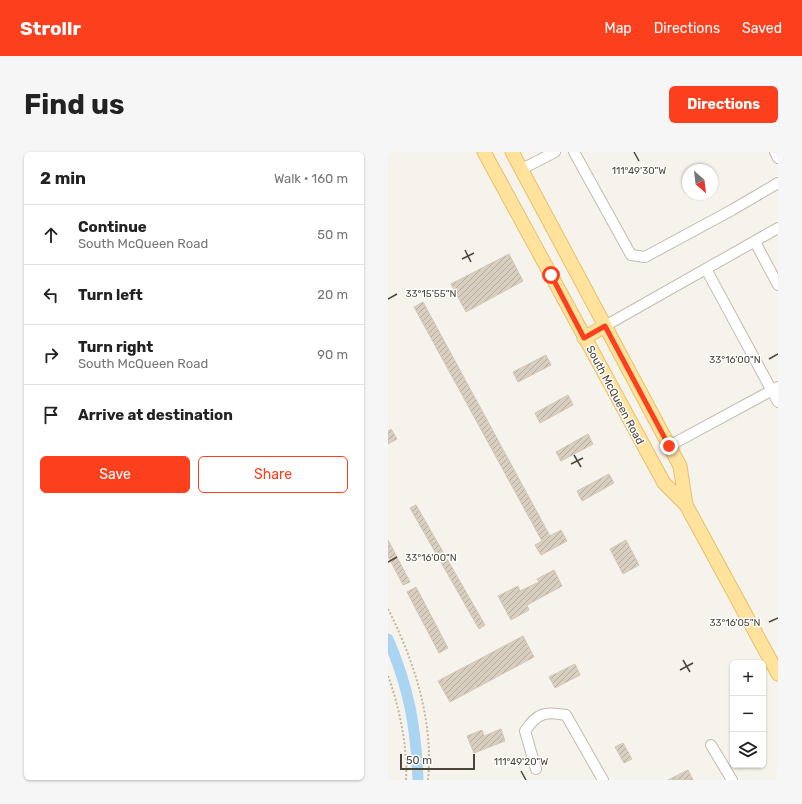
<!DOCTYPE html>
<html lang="en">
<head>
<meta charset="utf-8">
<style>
  body { margin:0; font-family:Rubik,sans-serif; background:#f6f6f6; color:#222 }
  .controls { position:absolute; right:12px; bottom:12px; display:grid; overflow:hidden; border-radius:6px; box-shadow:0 1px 3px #0004 }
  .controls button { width:36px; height:36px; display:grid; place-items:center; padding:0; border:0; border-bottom:1px solid #e0e0e0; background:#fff; color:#222; font:20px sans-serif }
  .compass { position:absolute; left:294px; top:12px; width:36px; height:36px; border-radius:50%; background:#fff; box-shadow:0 1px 3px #0004; rotate:152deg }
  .scale { position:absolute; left:12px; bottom:10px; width:75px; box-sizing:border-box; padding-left:4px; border:2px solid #4b4439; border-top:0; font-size:11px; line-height:14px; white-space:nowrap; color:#4b4439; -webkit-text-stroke:3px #fff; paint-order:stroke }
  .stop { position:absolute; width:12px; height:12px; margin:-9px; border:3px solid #fc3f1d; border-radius:50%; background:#fff }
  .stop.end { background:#fc3f1d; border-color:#fff; box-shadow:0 1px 4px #0008 }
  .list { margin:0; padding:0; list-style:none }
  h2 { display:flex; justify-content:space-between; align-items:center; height:52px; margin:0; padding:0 16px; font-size:17px }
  h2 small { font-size:13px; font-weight:400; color:#767676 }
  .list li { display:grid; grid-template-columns:26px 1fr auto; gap:12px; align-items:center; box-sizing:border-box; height:60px; padding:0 16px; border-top:1px solid #e0e0e0 }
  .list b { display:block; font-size:15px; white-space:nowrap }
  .list p { margin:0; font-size:13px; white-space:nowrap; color:#767676 }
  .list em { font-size:13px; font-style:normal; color:#767676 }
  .actions { display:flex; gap:8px; padding:12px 16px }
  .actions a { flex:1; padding:9px 0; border:1px solid #fc3f1d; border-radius:6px; text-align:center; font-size:14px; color:#fc3f1d }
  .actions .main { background:#fc3f1d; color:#fff }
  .icon { flex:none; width:22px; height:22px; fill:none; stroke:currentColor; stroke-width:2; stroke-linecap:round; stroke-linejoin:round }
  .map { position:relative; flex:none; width:390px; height:628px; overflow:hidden; border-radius:6px }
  header { display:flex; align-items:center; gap:24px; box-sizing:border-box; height:56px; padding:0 20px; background:#fc3f1d; color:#fff }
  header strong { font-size:19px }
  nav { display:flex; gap:22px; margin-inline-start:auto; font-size:14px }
  .intro { display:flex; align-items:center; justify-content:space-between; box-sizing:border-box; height:96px; padding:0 24px }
  h1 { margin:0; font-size:28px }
  .button { padding:10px 18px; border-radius:6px; background:#fc3f1d; color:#fff; font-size:14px; font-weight:700 }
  main { display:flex; gap:24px; padding:0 24px }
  aside { flex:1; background:#fff; border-radius:6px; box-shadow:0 1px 3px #0004 }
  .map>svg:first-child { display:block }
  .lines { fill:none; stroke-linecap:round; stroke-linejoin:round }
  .canal { stroke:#a9d4f2; stroke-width:11 }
  .building { fill:url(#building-hatch); stroke:#d3c7b4 }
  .minor-casing { stroke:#c2bbae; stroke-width:12 }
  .major-casing { stroke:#e6c16a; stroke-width:15 }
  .path { stroke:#c4b79f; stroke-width:2; stroke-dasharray:2 2; stroke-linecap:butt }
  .minor { stroke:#fff; stroke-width:10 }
  .major { stroke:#ffe39c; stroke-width:13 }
  .route { stroke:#fc3f1d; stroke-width:5 }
  .ticks { fill:none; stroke:#4b4439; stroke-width:1.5 }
  .labels { text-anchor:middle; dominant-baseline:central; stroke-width:3; stroke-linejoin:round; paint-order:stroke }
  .street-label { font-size:11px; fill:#4b4439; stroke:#fff }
  .ticks-label { font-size:10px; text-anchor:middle; fill:#4b4439; stroke:#fff; stroke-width:3; stroke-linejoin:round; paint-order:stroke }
</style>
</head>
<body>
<header>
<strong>Strollr</strong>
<nav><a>Map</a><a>Directions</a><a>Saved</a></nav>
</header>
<div class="intro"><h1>Find us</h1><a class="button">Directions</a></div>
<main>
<aside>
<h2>2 min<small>Walk · 160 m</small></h2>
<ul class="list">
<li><svg class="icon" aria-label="ahead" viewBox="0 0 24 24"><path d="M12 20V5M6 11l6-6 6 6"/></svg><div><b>Continue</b><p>South McQueen Road</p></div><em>50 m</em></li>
<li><svg class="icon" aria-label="left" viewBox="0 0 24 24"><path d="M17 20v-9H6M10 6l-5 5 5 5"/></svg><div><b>Turn left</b></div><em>20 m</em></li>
<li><svg class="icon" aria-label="right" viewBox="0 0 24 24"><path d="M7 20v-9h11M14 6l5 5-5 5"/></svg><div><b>Turn right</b><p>South McQueen Road</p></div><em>90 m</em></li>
<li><svg class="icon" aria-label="arrive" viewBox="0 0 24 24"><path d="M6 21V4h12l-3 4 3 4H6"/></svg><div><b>Arrive at destination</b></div></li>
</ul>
<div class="actions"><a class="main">Save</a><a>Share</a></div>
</aside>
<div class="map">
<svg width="390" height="628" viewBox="0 0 390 628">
  <defs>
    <pattern id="building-hatch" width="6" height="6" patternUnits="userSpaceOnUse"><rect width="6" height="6" fill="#d8cfc1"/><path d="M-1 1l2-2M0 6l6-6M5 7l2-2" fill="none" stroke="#b1aa9e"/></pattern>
  </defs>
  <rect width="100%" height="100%" fill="#f6f3ec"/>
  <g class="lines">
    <path class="canal" d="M0,487C21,536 28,575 30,628"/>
  </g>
  <g class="building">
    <path d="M121,102L135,129L78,160L63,132Z"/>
    <path d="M35,150L162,384L173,378L179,389L153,403L147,393L154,389L26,155Z"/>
    <path d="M158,203L163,213L130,230L125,220Z"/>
    <path d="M180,243L185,253L152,271L147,261Z"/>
    <path d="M3,277L9,287L0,292V279Z"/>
    <path d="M200,282L205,292L173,309L168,300Z"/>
    <path d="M221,322L226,331L194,349L189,339Z"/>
    <path d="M28,353L97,473L91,477L22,356Z"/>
    <path d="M0,388L22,430L15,433L0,404Z"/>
    <path d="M238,388L251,413L235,422L222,397Z"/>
    <path d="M166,418L174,434L139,453L141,458L123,468L110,444L130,434L132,439L151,430L149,427Z"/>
    <path d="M28,435L60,496L51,501L19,440Z"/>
    <path d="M135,484L146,505L62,550L50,529Z"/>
    <path d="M187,512L192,523L167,536L161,525Z"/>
    <path d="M113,577L117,589L86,601L79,584L94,578L96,584Z"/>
    <path d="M235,591L244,607L236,611L227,595Z"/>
    <path d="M300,618L305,628H280Z"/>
  </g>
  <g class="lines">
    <defs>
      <g id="minor">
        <path d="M186,0L243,103L257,105L344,58L390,31"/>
        <path d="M387,0L390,6"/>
        <path d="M134,17L167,0"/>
        <path d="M367,90L390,133"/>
        <path d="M318,117L390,250"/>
        <path d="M217,174L390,76"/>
        <path d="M281,294L390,235"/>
        <path d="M323,593L344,628"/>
        <path d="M148,617L137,579C149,561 157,559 178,563L215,628"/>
      </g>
      <g id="major">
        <path d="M96,0L276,331L298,353L390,522"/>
        <path d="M124,0L292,314L298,353"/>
        <path d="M196,186L217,174"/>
      </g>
    </defs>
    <use href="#minor" class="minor-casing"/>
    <use href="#major" class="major-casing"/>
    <g class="path">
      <path d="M0,457C26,508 46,570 40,628"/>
      <path d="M0,524C11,553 20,596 18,628"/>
    </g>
    <use href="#minor" class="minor"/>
    <use href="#major" class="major"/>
  </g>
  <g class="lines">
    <path class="route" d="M163,123L196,186L217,174L281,294"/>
  </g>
  <path class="ticks" d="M246,0L251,9M77,98L83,110M74,107L86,101M0,147L9,142M381,207L390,202M186,303L193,315M183,312L195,306M0,410L9,405M381,470L390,466M295,508L302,520M292,518L305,511M133,619L138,628"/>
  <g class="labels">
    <g class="street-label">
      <text transform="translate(227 243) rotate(62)">South McQueen Road</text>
    </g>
  </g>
  <g class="ticks-label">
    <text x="251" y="22">111°49'30"W</text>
    <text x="43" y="145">33°15'55"N</text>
    <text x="347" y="211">33°16'00"N</text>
    <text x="43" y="409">33°16'00"N</text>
    <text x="347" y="474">33°16'05"N</text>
    <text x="133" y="613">111°49'20"W</text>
  </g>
</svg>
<div class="controls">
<button>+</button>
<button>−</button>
<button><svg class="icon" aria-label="layers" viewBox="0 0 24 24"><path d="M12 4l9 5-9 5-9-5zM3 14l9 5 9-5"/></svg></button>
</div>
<svg class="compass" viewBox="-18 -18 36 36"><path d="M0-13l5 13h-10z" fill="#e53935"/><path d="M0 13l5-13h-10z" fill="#767676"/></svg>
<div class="scale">50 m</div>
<div class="stop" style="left:163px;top:123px"></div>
<div class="stop end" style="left:281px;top:294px"></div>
</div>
</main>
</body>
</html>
